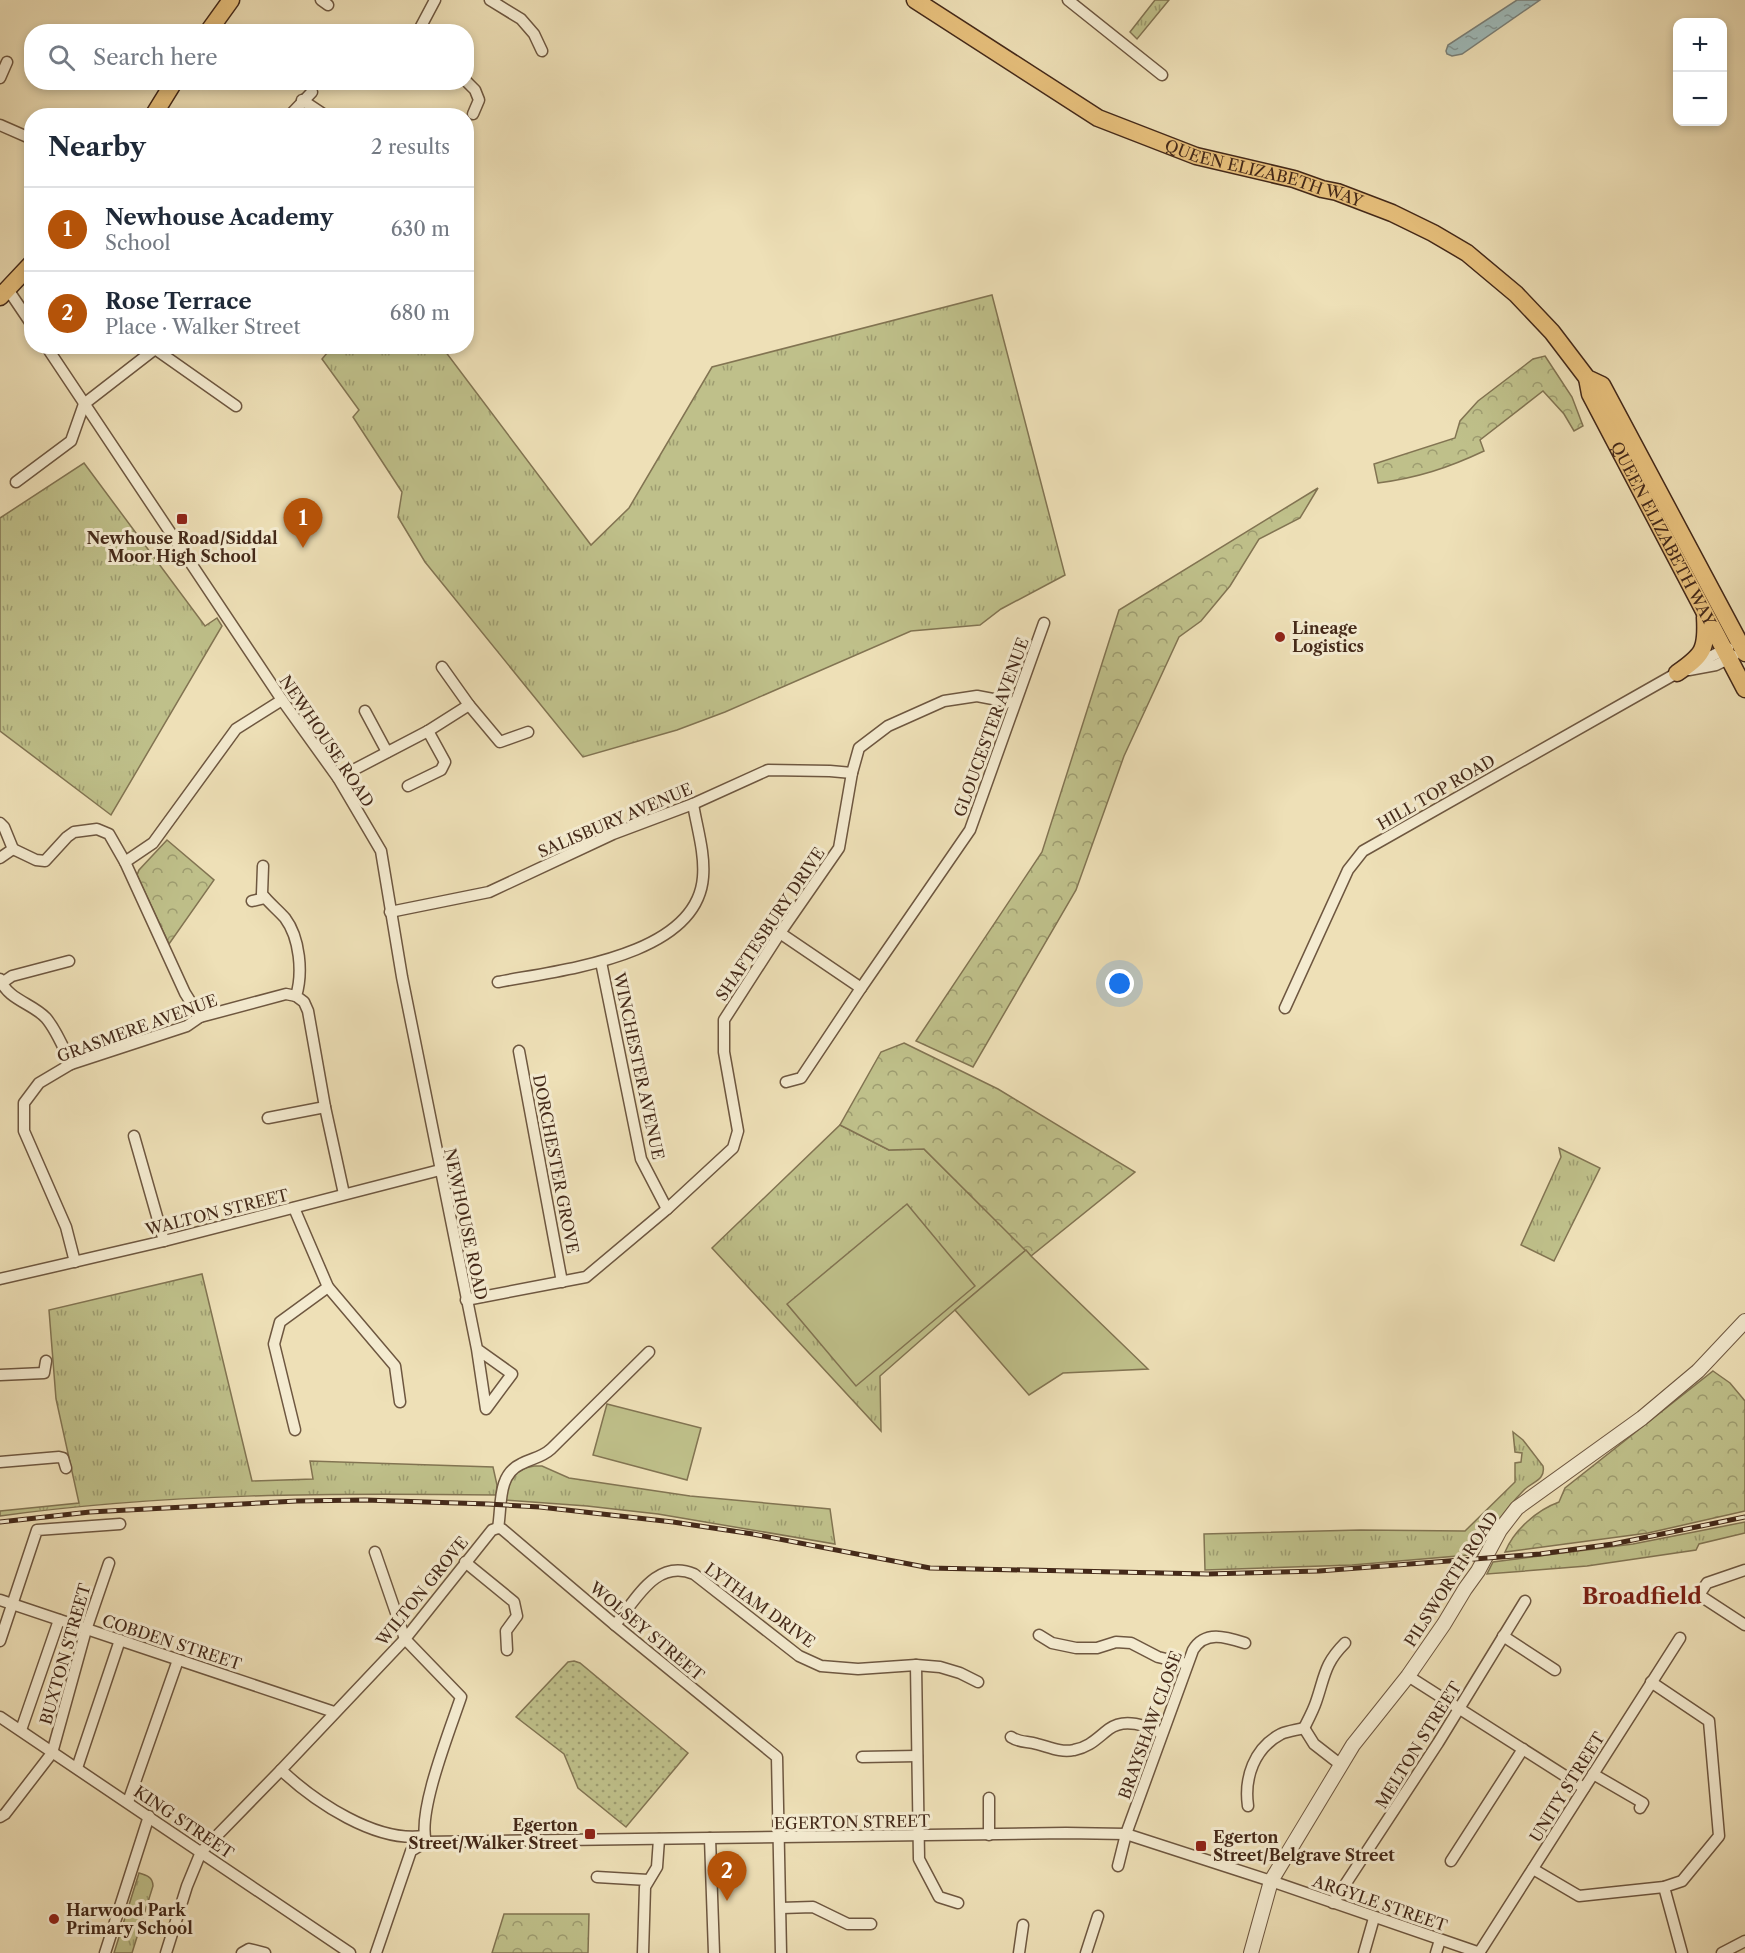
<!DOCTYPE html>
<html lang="en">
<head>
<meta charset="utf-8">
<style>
  body { margin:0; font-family:"Libre Caslon Text",serif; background:#f6f6f7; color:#1f2937 }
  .controls { position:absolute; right:18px; top:18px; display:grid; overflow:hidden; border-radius:12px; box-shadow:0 3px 9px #0003 }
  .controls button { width:54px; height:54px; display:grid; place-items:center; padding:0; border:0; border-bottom:2px solid #e0e1e3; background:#fff; color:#1f2937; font:30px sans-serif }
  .you { position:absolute; left:1120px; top:984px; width:21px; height:21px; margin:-15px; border:4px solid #fff; border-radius:50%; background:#1a73e8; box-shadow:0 0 0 9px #1a73e833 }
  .badge { display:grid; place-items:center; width:39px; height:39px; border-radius:50%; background:#b45309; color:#fff; font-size:20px; font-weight:700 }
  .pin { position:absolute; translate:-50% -50px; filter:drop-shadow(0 2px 3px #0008) }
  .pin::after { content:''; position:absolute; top:32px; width:21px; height:18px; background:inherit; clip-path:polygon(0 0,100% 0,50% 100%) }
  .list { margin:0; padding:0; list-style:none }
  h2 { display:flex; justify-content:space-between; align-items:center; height:78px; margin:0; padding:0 24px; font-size:26px }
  h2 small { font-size:20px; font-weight:400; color:#747a83 }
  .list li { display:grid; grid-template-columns:39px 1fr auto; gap:18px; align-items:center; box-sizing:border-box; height:84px; padding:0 24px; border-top:2px solid #e0e1e3 }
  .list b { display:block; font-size:22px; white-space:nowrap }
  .list p { margin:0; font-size:20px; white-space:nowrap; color:#747a83 }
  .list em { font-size:20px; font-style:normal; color:#747a83 }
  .icon { flex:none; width:33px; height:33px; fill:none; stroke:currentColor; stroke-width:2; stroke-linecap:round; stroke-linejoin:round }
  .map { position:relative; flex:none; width:1745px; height:1953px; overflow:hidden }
  .search { position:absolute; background:#fff; box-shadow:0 3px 9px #0003; left:24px; top:24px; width:450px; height:66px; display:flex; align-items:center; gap:15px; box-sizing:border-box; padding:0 21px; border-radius:24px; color:#747a83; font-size:22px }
  .panel { position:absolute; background:#fff; box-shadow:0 3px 9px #0003; left:24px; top:108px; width:450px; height:246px; border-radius:24px }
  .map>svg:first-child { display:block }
  .grass { fill:url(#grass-tufts); stroke:#827452; stroke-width:1.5 }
  .forest { fill:url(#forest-crowns); stroke:#827452; stroke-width:1.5 }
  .garden { fill:url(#garden-dots); stroke:#827452; stroke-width:1.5 }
  .pitch { fill:#bfc08a; stroke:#827452; stroke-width:1.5 }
  .water { fill:url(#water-ripples); stroke:#7a8079; stroke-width:1.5 }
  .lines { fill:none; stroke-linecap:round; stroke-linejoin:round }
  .minor-casing { stroke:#6e5740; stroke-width:13 }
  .tertiary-casing { stroke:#6e5740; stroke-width:16 }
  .primary-casing { stroke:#442919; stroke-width:19 }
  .minor { stroke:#f4ebd0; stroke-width:10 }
  .tertiary { stroke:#f4ebd0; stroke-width:14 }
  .primary { stroke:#e7c07c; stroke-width:16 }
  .rail-casing { stroke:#442919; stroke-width:5 }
  .rail { stroke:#f4ebd0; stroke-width:3; stroke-dasharray:9; stroke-linecap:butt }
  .poi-dot { fill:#8f2418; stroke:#f4ebd0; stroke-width:2 }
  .labels { text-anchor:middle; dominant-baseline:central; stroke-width:6; stroke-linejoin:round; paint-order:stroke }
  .street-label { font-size:16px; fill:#442919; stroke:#f4ebd0 }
  .poi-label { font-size:16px; font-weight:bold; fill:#442919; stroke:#f4ebd0; text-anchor:start }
  .district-label { font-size:22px; font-weight:bold; fill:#7a1f14; stroke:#f4ebd0 }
</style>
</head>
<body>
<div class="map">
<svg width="1745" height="1953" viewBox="0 0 1745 1953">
  <defs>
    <pattern id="grass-tufts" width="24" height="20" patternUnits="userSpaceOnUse" patternTransform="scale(1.5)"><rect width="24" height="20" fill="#bfc08a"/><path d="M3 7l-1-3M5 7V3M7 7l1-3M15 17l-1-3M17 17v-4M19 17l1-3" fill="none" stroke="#9d9c70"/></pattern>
    <pattern id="forest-crowns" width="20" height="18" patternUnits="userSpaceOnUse" patternTransform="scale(1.5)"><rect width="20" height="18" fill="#bfc08a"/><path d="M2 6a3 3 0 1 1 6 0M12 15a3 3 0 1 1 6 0" fill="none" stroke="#9d9c70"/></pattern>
    <pattern id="garden-dots" width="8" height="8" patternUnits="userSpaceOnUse" patternTransform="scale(1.5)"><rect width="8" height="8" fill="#bfc08a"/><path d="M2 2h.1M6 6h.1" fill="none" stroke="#9d9c70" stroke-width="1.8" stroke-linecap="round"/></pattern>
    <pattern id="water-ripples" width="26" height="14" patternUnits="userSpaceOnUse" patternTransform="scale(1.5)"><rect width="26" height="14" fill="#9ebab9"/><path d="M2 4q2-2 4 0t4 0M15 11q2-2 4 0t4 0" fill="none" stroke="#829796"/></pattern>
  </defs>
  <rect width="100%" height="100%" fill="#eee0b7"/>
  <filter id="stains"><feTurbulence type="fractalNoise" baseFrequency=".00333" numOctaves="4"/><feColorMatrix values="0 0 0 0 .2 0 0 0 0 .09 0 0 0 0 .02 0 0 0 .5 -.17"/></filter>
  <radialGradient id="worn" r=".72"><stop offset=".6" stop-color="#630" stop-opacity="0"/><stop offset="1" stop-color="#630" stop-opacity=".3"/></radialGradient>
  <g class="grass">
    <path d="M1155,0H1169L1137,39L1130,32Z"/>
    <path d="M992,295L1065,575L1001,609L980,625L911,631L725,712L677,730L583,757L425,562L398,517L402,492L353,417L359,410L322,359L332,347H442L591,545L629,508L712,367Z"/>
    <path d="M84,463L205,626L217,618L222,626L111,815L0,731V518Z"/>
    <path d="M840,1125L889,1150L924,1149L1026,1250L955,1310L880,1376L881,1431L712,1248Z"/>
    <path d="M1559,1148L1600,1168L1554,1261L1521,1245L1561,1157Z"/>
    <path d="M202,1274L252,1481L313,1479L310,1461L493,1467L497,1485L496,1495C329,1493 166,1493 0,1516V1511L79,1503L56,1399L49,1310Z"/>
    <path d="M1513,1432L1523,1440L1543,1466C1546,1480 1532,1482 1524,1490C1505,1509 1492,1529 1481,1554L1352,1565L1205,1570L1204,1534L1360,1530L1465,1531L1515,1482V1463L1521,1462L1522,1453L1515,1452Z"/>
    <path d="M534,1466H542L569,1478L690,1496L830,1509L835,1544L658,1514L587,1506L505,1500C507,1481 514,1469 534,1466Z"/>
    <path d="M1745,1522V1533L1699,1544L1696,1550L1587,1566L1487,1574L1493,1562L1633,1544Z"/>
    <path d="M139,1873C146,1875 153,1877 153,1886L132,1953H114Z"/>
  </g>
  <g class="forest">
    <path d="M1545,356L1572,397L1583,426L1574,431L1564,414L1543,391L1480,440L1484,451C1448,468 1417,478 1378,483L1374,464L1455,438L1460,421L1478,401L1533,359Z"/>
    <path d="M1318,488L1300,518L1259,539L1230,586L1201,621L1179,637L1124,756L1076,890L973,1067L916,1041L1042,852L1119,610Z"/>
    <path d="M167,840L214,880L169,944L137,875L139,870Z"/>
    <path d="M904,1043L998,1089L1135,1172L1031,1256L924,1149L889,1150L840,1125L881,1052Z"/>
    <path d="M1713,1371L1730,1383L1745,1401V1511L1648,1533L1505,1552C1514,1530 1537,1510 1559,1502L1565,1488Z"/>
    <path d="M504,1914H589L588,1953H492Z"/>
  </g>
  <path class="garden" d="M574,1661L580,1663L688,1753L626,1827L578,1788L564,1754L516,1717L568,1662Z"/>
  <g class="pitch">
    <path d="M907,1204L975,1286L856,1386L787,1304Z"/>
    <path d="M1026,1250L1031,1256L1148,1369L1063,1373L1029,1395L955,1310Z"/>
    <path d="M607,1404L701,1428L687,1480L593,1455Z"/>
  </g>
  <path class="water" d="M1517,0H1540L1462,54L1452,56L1447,54L1446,51L1448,45Z"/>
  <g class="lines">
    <defs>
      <g id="minor">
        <path d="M321,0L328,5"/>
        <path d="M490,0L521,19L534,34L542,51"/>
        <path d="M1068,0L1162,75"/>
        <path d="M418,32L435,0"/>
        <path d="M0,78L7,62"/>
        <path d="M466,81L475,90L479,100L473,114"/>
        <path d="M302,100L326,116"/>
        <path d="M292,113L312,92"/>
        <path d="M0,125L32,139"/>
        <path d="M7,288L32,325"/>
        <path d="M46,346L282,700L338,778L381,851L402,977L477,1349L486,1409L512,1374L477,1349"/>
        <path d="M16,482L71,441L84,404L155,349L236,406"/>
        <path d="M442,667L469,705L500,742L528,732"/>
        <path d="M1689,670L1716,665L1734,656"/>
        <path d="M365,711L387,752"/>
        <path d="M338,778L428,731L469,705"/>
        <path d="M408,786L441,770L445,762L428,731"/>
        <path d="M0,823L4,827L13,849"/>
        <path d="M13,849L36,860L45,861L67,837L74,832L97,829L109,834L125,862L185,993L200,1017"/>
        <path d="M0,858L13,849"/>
        <path d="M125,862L153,843L236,729L282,700"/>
        <path d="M263,866L262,894C269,903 278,910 285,918C300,938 303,973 296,996L304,1002L308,1011L325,1107L344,1194"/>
        <path d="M252,901L265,898"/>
        <path d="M390,912L489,892L613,834L693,804L768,770L830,771L852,773"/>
        <path d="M780,933L861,988L801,1078L786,1082"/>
        <path d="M601,962L641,1159L667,1209"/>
        <path d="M0,979C8,1000 32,1003 46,1018C57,1031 64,1049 71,1064"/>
        <path d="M498,982C559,970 697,957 703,877C705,853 697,828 693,804"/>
        <path d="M2,983L12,976L69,961"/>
        <path d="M861,988L970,830L1044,623"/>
        <path d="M1285,1008L1348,870L1363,851L1677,673L1728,648"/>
        <path d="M519,1051L562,1282"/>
        <path d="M268,1118L325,1107"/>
        <path d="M134,1136L164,1241"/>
        <path d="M294,1208L328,1287L395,1366L400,1402"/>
        <path d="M75,1262L66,1227L24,1131V1103L39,1083L71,1064L187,1026L200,1017L286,994L296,996"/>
        <path d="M0,1279L164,1241L440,1170"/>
        <path d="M466,1300L586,1277L667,1209L733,1148L738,1131L724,1052V1020L780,933L839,848L852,773L859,748L888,726L944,701L977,696L1014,703"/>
        <path d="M0,1375L44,1373L46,1361"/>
        <path d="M295,1430L274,1344L280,1322L328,1287"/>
        <path d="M0,1462L59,1457L63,1458L66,1468"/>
        <path d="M498,1528L502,1529L615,1625L777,1757L781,1953"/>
        <path d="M498,1528C502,1506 497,1475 521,1464C532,1458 541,1458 551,1449L649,1352"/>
        <path d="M375,1552L405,1639L461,1697C450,1730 417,1812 426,1842"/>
        <path d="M465,1562L514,1602L517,1616L506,1631L507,1650"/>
        <path d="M1745,1570L1707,1583L1699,1595L1745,1625"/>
        <path d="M0,1600L334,1712"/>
        <path d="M615,1625C636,1600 656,1558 694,1574L799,1656L821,1666L858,1669L916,1665L940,1667L960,1673L978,1682"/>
        <path d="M1039,1635L1052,1643L1076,1648H1097L1116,1642L1131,1643L1158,1657L1187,1664"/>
        <path d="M1503,1636L1555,1670"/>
        <path d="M0,1641L37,1530L120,1524"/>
        <path d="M916,1665L919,1859L939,1897L958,1903"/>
        <path d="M1408,1676L1584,1788"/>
        <path d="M0,1717L350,1953"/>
        <path d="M1304,1728C1308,1720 1313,1711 1316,1702C1325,1676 1324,1664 1345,1643"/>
        <path d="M1304,1728L1314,1744L1341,1765"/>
        <path d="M21,1730L59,1620"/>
        <path d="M1011,1737C1020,1743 1027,1741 1037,1744C1049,1747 1061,1753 1074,1750C1090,1747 1097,1738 1109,1729C1125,1717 1146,1726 1162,1733"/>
        <path d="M862,1757L917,1756"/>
        <path d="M77,1768L120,1640"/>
        <path d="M281,1770C315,1802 376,1843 424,1836"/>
        <path d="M1593,1774L1643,1803L1640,1808"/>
        <path d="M989,1798V1835"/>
        <path d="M128,1802L178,1660"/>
        <path d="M1248,1806C1244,1778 1254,1748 1281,1734C1288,1731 1297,1730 1304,1728"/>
        <path d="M0,1817L5,1814L52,1753L86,1630L109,1563"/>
        <path d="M710,1838L714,1953"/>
        <path d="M1451,1861L1523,1749"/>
        <path d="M1118,1866L1126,1834L1193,1650C1205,1630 1226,1637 1245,1643"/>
        <path d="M1533,1869L1579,1896L1664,1887L1682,1881L1719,1836L1709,1721L1651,1682"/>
        <path d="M597,1877L648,1880"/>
        <path d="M1664,1887L1682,1953"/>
        <path d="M1333,1903L1438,1743L1525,1601"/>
        <path d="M781,1908L813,1907L848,1924H871"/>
        <path d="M105,1953L149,1816"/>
        <path d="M166,1953L187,1886L201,1852L281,1770L405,1639L492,1530L498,1528"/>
        <path d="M242,1953L249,1949L265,1953"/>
        <path d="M376,1953L411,1851L426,1842L1066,1833L1126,1834L1271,1881L1480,1953"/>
        <path d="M643,1953L645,1887L657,1867L659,1839"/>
        <path d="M1019,1953L1023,1925"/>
        <path d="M1086,1953L1098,1916"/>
        <path d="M1364,1953L1374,1918"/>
        <path d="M1436,1953L1440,1940"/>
        <path d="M1479,1953L1680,1638"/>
        <path d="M1722,1953L1745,1941"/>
      </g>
      <path id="tertiary" d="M1251,1953L1271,1881L1353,1745L1408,1676L1444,1624L1465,1589L1478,1571L1500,1530L1517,1508L1642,1418L1698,1371L1745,1321"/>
      <g id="primary">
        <path id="s1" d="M915,0L1098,118L1196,156L1294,179L1322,189L1337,192L1392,213L1433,233L1467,253L1516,294L1552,332L1587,378L1602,385L1745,653"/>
        <path d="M208,32L231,0"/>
        <path d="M153,116L174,82"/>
        <path d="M0,297L32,263"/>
        <path id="s2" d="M1587,378L1590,394L1745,689"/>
        <path d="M1677,673C1703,655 1707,650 1705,617"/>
      </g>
    </defs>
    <use href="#minor" class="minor-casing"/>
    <use href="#tertiary" class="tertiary-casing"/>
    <use href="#primary" class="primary-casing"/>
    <use href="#minor" class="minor"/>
    <use href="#tertiary" class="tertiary"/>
    <use href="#primary" class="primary"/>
    <defs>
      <path id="rail" d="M0,1522L90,1512L297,1501L365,1500L488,1504L540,1507L673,1522L753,1534L930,1568L1207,1574L1319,1571L1540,1554L1613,1544L1745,1517"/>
    </defs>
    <use href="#rail" class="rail-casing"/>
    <use href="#rail" class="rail"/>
  </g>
  <g class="poi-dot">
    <rect x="176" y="513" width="12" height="12" rx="3"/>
    <circle cx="1280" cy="637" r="6"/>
    <rect x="584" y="1828" width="12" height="12" rx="3"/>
    <rect x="1195" y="1840" width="12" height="12" rx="3"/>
    <circle cx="54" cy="1919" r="6"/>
  </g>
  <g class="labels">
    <g class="street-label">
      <text stroke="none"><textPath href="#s1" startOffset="393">QUEEN ELIZABETH WAY</textPath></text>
      <text stroke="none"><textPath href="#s2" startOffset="174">QUEEN ELIZABETH WAY</textPath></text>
      <text transform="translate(991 727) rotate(-70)">GLOUCESTER AVENUE</text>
      <text transform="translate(327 741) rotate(56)">NEWHOUSE ROAD</text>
      <text transform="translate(1436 792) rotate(-30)">HILL TOP ROAD</text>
      <text transform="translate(615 820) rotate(-23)">SALISBURY AVENUE</text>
      <text transform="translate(770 924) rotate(-56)">SHAFTESBURY DRIVE</text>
      <text transform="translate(137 1028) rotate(-20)">GRASMERE AVENUE</text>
      <text transform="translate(639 1066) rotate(78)">WINCHESTER AVENUE</text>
      <text transform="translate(556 1164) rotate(79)">DORCHESTER GROVE</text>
      <text transform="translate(217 1212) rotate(-14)">WALTON STREET</text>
      <text transform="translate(466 1224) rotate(78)">NEWHOUSE ROAD</text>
      <text transform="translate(1451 1579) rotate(-57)">PILSWORTH ROAD</text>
      <text transform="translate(422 1591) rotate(-51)">WILTON GROVE</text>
      <text transform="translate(760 1605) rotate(36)">LYTHAM DRIVE</text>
      <text transform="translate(647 1631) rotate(40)">WOLSEY STREET</text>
      <text transform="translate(172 1642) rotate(18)">COBDEN STREET</text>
      <text transform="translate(65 1654) rotate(-74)">BUXTON STREET</text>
      <text transform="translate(1150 1725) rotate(-70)">BRAYSHAW CLOSE</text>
      <text transform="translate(1418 1745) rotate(-58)">MELTON STREET</text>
      <text transform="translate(1567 1787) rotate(-58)">UNITY STREET</text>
      <text transform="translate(184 1822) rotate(34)">KING STREET</text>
      <text transform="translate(852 1822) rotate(-1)">EGERTON STREET</text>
      <text transform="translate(1380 1903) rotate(19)">ARGYLE STREET</text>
    </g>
    <g class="poi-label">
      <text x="182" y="538" text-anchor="middle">Newhouse Road/Siddal<tspan x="182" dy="18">Moor High School</tspan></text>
      <text x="1292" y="628">Lineage<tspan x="1292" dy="18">Logistics</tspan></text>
      <text x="578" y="1825" text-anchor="end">Egerton<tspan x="578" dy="18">Street/Walker Street</tspan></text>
      <text x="1213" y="1837">Egerton<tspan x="1213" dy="18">Street/Belgrave Street</tspan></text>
      <text x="66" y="1910">Harwood Park<tspan x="66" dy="18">Primary School</tspan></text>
    </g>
    <g class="district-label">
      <text x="1642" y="1596">Broadfield</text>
    </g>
  </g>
  <rect width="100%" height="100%" filter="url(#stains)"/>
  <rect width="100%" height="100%" fill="url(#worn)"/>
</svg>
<div class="controls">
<button>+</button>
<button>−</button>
</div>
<div class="you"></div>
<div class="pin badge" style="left:303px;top:548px">1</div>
<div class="pin badge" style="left:727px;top:1901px">2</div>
<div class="search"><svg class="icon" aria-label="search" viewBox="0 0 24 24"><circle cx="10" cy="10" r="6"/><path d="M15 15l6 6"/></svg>Search here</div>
<section class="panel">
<h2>Nearby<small>2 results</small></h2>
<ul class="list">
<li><span class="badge">1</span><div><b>Newhouse Academy</b><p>School</p></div><em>630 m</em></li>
<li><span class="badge">2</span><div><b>Rose Terrace</b><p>Place · Walker Street</p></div><em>680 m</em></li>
</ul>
</section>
</div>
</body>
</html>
